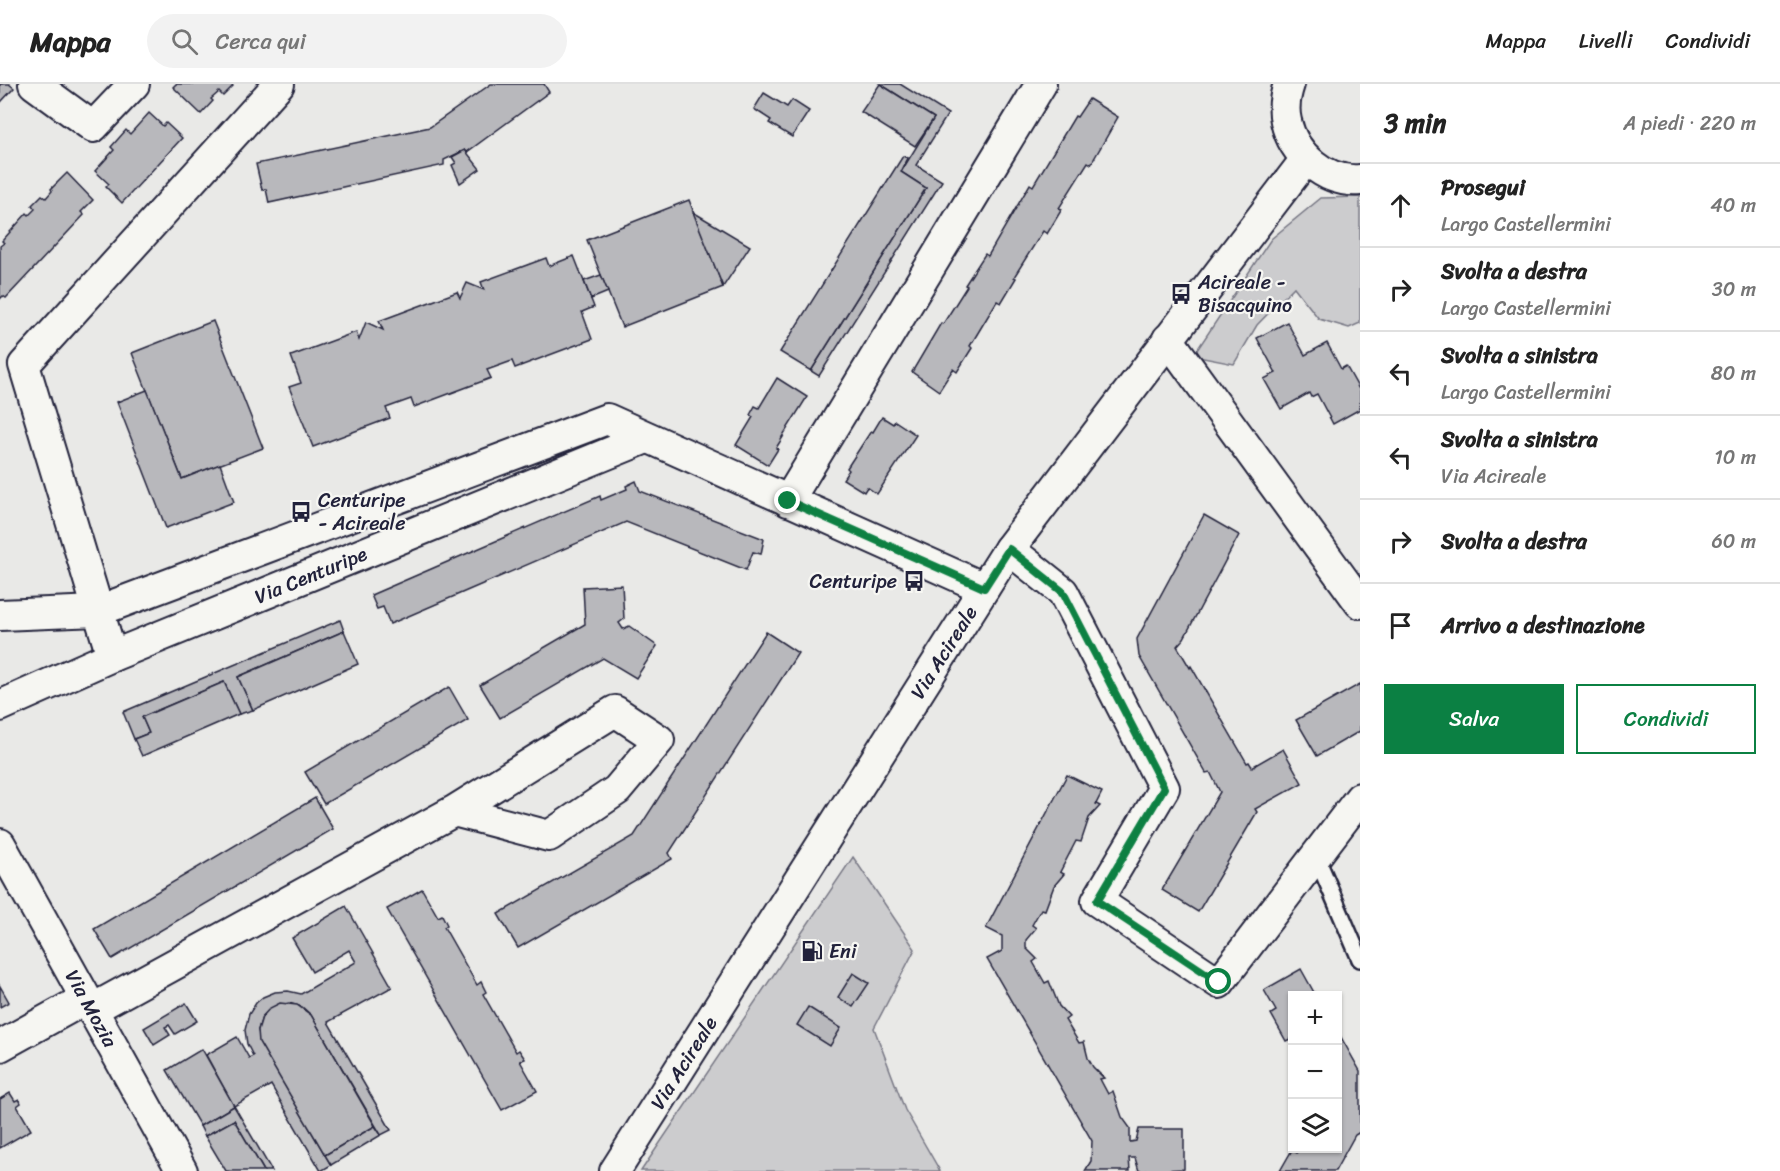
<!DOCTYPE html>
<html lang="it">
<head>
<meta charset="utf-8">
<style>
  body { margin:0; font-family:Sriracha,sans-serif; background:#f2f2f2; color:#222 }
  .controls { position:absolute; right:18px; bottom:18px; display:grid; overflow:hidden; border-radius:0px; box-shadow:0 2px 4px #0004 }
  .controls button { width:54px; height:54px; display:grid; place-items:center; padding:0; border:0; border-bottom:2px solid #e0e0e0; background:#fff; color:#222; font:30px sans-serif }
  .stop { position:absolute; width:18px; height:18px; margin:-14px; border:4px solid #0b8043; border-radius:50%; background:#fff }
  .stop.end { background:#0b8043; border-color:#fff; box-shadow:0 2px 6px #0008 }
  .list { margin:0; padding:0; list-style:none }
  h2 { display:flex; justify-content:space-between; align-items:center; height:78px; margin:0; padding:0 24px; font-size:26px }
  h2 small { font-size:20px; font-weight:400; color:#767676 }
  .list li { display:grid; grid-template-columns:39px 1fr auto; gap:18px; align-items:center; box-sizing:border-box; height:84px; padding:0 24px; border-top:2px solid #e0e0e0 }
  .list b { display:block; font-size:22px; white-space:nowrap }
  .list p { margin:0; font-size:20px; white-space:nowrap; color:#767676 }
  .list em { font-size:20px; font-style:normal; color:#767676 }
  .actions { display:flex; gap:12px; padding:18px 24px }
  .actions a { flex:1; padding:14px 0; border:2px solid #0b8043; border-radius:0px; text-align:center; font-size:21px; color:#0b8043 }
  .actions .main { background:#0b8043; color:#fff }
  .icon { flex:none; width:33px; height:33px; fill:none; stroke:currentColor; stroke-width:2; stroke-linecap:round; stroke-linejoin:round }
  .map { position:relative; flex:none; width:1360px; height:1087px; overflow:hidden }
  header { display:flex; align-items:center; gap:36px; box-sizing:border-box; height:84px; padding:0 30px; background:#fff; border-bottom:2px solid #e0e0e0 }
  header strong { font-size:28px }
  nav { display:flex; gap:33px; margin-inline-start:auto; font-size:21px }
  .search { width:420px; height:54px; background:#f2f2f2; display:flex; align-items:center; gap:15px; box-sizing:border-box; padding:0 21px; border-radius:33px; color:#767676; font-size:22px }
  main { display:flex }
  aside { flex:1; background:#fff }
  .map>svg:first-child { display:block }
  .green { fill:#ccccce; stroke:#777784; stroke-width:1.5 }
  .building { fill:#b8b8bc; stroke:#22223b; stroke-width:1.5 }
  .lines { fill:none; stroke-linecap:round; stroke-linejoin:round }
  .lane-casing { stroke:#22223b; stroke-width:20 }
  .street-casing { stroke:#22223b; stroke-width:34 }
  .lane { stroke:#f6f6f2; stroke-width:15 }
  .street { stroke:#f6f6f2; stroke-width:30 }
  .route { stroke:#0b8043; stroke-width:8 }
  .labels { text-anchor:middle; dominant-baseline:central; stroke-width:4.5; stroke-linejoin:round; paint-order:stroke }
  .poi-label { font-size:20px; fill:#22223b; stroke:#f6f6f2; text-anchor:start }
  .street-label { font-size:20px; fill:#22223b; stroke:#f6f6f2 }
</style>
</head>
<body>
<header>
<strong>Mappa</strong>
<div class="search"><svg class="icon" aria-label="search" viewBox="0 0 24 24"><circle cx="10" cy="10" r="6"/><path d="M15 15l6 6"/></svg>Cerca qui</div>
<nav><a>Mappa</a><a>Livelli</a><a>Condividi</a></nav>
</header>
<main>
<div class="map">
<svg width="1360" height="1087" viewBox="0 0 1360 1087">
  <rect width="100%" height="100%" fill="#e9e9e7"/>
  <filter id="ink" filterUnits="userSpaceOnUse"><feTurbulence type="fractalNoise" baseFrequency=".0167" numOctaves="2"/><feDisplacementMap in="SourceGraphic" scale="12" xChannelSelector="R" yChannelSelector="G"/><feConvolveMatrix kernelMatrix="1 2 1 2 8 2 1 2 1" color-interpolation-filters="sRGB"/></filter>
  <g filter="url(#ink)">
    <g class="green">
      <path d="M1360,113V239L1349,244L1319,235L1294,203L1257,241L1234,280L1193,272L1271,155L1321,114Z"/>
      <path d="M853,773L915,865L874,944L905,1026L940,1087H641Z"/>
    </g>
    <g class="building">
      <path d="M0,0H9L14,4L0,19Z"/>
      <path d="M176,0H231L233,2L223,12L219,8L211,15L213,17L201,30L173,3Z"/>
      <path d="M491,0H544L549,8L467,68L465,66L444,76V81L269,119L266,105L262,106L256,80L430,43Z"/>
      <path d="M880,0H900L948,30L916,81L942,97L819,292L811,287L926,104L901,88L934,34Z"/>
      <path d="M880,0L934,34L915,62L861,28Z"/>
      <path d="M764,9L787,23L792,16L809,27L792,53L769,39L771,36L754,25Z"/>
      <path d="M1089,15L1118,33L1091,80L1088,78L1059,124L1062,125L1047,150L1043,147L1014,193L1016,194L1001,219L997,217L970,262L972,264L957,288L953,285L939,307L912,288L941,239L943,240L967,202L965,201L985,170L988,172L1030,100L1033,102L1075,32L1077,33Z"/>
      <path d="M149,29L163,42L166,39L182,54L122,119L106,103L109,100L95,87L114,66L111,63L126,46L130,50Z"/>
      <path d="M465,66L480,85L460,99L452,81L456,79L452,73Z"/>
      <path d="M903,72L908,74L901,88L926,104L811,287L780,268Z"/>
      <path d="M67,89L93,116L81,128L84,131L6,214L3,212L0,215V162L4,159L2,157L27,129L29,131L35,125L32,121L42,111L46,114L52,107L51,105Z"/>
      <path d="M689,116L723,203L622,243L587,156Z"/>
      <path d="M693,128L750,162L723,203Z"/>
      <path d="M574,172L594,223L582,228L592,255L515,284L512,277L487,286L491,294L414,323L411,315L386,324L390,334L313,363L289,303L301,299L291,272L356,248L359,256L366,238L383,246L379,237L457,208L460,214L467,199L484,206L481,198L546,174L549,182Z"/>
      <path d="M601,191L608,208L591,215L584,197Z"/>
      <path d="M213,237L263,364L182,395L132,269Z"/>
      <path d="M1287,238L1305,271L1327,259L1341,285L1346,282L1360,307V325L1333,340L1317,310L1311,313L1309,309L1281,325L1264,295L1276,289L1257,254Z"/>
      <path d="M777,294L807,313L782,353H783L776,364L778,365L768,381L736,361L753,333L750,331L755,322L759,324Z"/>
      <path d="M147,306L182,395L220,380L234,418L166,444L117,318Z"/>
      <path d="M882,333L893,340L895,337L916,351L877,410L867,403L864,408L843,395L849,386L847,384L871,347L873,348Z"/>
      <path d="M636,397L640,407L764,455L761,470L753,468L746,486L626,438L390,540L383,523L377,525L371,511L600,412L601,416L627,405L626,402Z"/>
      <path d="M1204,431L1239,451L1184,554L1177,562L1190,584L1191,582L1247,679L1249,678L1252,683L1283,665L1302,699L1255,725L1257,728L1198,828L1162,806L1220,708L1210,688L1206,689L1139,572L1137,555Z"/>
      <path d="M622,501L624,535L619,539L623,545L629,542L657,562L636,594L603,574L500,634L480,601L585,540L583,503Z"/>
      <path d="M340,536L344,547L238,593L253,626L239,630L224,598L142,633L149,649L134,655L123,628Z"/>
      <path d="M344,547L358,580L253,626L238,593Z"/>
      <path d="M766,548L798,569L669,769L672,775L518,864L498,830L634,752Z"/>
      <path d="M224,598L239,630L142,672L134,655L149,649L142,633Z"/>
      <path d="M1360,600V647L1317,672L1296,636Z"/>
      <path d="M449,603L468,636L324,720L305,688Z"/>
      <path d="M1067,691L1102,708L1096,720L1100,722L1089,734L1081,758L1076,757L1060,788L1064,790L1054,802L1045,826L1041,825L1032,841L1036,844L1026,856V864L1037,875L1033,878L1045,899L1049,897L1059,922L1069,933L1065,936L1079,959L1084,958L1088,974L1093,983L1104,994L1100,995L1108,1010L1113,1007L1122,1033L1130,1044V1058L1136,1057L1139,1045H1184V1085L1139,1087L1135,1074H1129L1130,1087H1085L1091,1077L1092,1057L987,875L1002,867V852L986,844Z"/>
      <path d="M315,714L333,745L112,875L94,845Z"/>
      <path d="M422,805L438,833L442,831L447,841L444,843L477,901L481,898L486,908L483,910L516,968L519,966L525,975L520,977L537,1007L502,1026L387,825Z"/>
      <path d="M346,822L392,903L328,938L391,1046L381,1051L311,931L302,923L289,919L275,922L262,933L258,946L261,960L331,1081L321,1087L271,1001L234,1022L206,971L237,953L249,974L253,972L247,960L245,946L249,930L256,919L263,913L275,908L288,907L301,910L356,878L349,866L312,888L292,854Z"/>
      <path d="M1301,885L1316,912H1292V956V954L1286,957L1271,930L1276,927L1264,906Z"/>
      <path d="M853,889L869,899L853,923L838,913Z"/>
      <path d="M0,902L9,918L0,923Z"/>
      <path d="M186,919L197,937L175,950L169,941L165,943L170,951L154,961L144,944Z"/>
      <path d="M280,919L297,921L311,931L375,1042L325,1071L259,958L258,946L262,933L270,924Z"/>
      <path d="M808,923L841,944L830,962L797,941Z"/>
      <path d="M1338,948L1360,987V1048L1355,1051L1335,1087H1280L1292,1066L1297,1069L1299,1064H1338Z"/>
      <path d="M202,965L234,1022L200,1042L167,986Z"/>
      <path d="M10,1009L15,1017L19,1015L21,1019L17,1022L31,1046L0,1064V1015Z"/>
      <path d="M234,1022L272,1087H264L234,1036L205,1052L200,1042Z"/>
      <path d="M234,1036L264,1087H226L205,1052Z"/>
      <path d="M375,1042L381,1051L331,1081L325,1071Z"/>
    </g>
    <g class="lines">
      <defs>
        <path id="lane" d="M1316,772L1360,875"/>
        <g id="street">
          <path d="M34,0L93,43L134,0"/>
          <path id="s1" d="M279,0L24,281L112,572L646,354"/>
          <path d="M1289,0C1285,12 1283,25 1286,37C1293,70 1325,99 1360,96"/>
          <path d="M1168,255L1360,519"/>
          <path d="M788,417L1041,0"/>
          <path d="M1009,465L1063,508L1164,704L1097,817L1219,899L1360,714"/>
          <path d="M0,531L98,527L607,335L984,504"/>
          <path d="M0,622L112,572"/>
          <path id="s2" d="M0,760L182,1087"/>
          <path d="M91,926L454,727L549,752L617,706L659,656L615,627L454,727"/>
          <path d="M0,962L85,915"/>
          <path id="s3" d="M615,1087L1009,465L1306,75"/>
        </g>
      </defs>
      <use href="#lane" class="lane-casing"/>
      <use href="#street" class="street-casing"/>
      <use href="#lane" class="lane"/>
      <use href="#street" class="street"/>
    </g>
  </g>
  <g class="lines" filter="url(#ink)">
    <path class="route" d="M788,417L984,504L1009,465L1063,508L1164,704L1097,817L1219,898"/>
  </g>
  <defs>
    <symbol id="bus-bare" viewBox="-9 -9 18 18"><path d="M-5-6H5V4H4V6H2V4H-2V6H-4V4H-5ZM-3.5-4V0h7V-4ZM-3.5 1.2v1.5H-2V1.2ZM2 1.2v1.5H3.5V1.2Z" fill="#22223b" stroke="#f6f6f2" stroke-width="2.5" paint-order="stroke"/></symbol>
    <symbol id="fuel-bare" viewBox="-9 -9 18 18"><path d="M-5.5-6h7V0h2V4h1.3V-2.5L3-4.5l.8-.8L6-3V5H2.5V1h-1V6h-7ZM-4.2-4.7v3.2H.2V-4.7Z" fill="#22223b" stroke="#f6f6f2" stroke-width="2.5" paint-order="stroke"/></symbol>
  </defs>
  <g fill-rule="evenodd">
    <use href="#bus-bare" x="1166" y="195" width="30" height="30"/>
    <use href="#bus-bare" x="286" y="413" width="30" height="30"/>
    <use href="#bus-bare" x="899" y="482" width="30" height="30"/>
    <use href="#fuel-bare" x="797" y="852" width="30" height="30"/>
  </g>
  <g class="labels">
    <g class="poi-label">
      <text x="1198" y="198">Acireale -<tspan x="1198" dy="23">Bisacquino</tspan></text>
      <text x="318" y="416">Centuripe<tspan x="318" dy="23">- Acireale</tspan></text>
      <text x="897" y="497" text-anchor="end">Centuripe</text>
      <text x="829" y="867">Eni</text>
    </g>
    <g class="street-label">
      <text stroke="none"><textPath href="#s1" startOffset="898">Via Centuripe</textPath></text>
      <text stroke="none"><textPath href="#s3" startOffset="614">Via Acireale</textPath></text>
      <text stroke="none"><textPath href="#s2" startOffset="188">Via Mozia</textPath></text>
      <text stroke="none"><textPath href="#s3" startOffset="128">Via Acireale</textPath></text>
    </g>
  </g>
</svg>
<div class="controls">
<button>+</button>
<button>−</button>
<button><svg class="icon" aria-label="layers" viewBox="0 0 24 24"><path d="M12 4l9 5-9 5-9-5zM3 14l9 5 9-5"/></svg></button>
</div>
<div class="stop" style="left:1219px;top:898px"></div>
<div class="stop end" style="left:788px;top:417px"></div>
</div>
<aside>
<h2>3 min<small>A piedi · 220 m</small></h2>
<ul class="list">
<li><svg class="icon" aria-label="ahead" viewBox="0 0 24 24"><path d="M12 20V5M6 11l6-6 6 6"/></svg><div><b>Prosegui</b><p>Largo Castellermini</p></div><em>40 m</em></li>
<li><svg class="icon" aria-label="right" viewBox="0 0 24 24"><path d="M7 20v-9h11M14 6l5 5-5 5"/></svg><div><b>Svolta a destra</b><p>Largo Castellermini</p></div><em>30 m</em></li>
<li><svg class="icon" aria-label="left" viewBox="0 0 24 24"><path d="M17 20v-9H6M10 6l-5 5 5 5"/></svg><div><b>Svolta a sinistra</b><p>Largo Castellermini</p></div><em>80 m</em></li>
<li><svg class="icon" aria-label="left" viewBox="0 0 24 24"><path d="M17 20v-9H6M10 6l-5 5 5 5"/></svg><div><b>Svolta a sinistra</b><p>Via Acireale</p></div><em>10 m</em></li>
<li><svg class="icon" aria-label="right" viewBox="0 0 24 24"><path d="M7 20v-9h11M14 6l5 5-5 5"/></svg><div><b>Svolta a destra</b></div><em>60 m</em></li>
<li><svg class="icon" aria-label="arrive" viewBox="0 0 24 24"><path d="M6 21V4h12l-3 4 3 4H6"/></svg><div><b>Arrivo a destinazione</b></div></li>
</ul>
<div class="actions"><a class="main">Salva</a><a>Condividi</a></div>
</aside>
</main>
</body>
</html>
